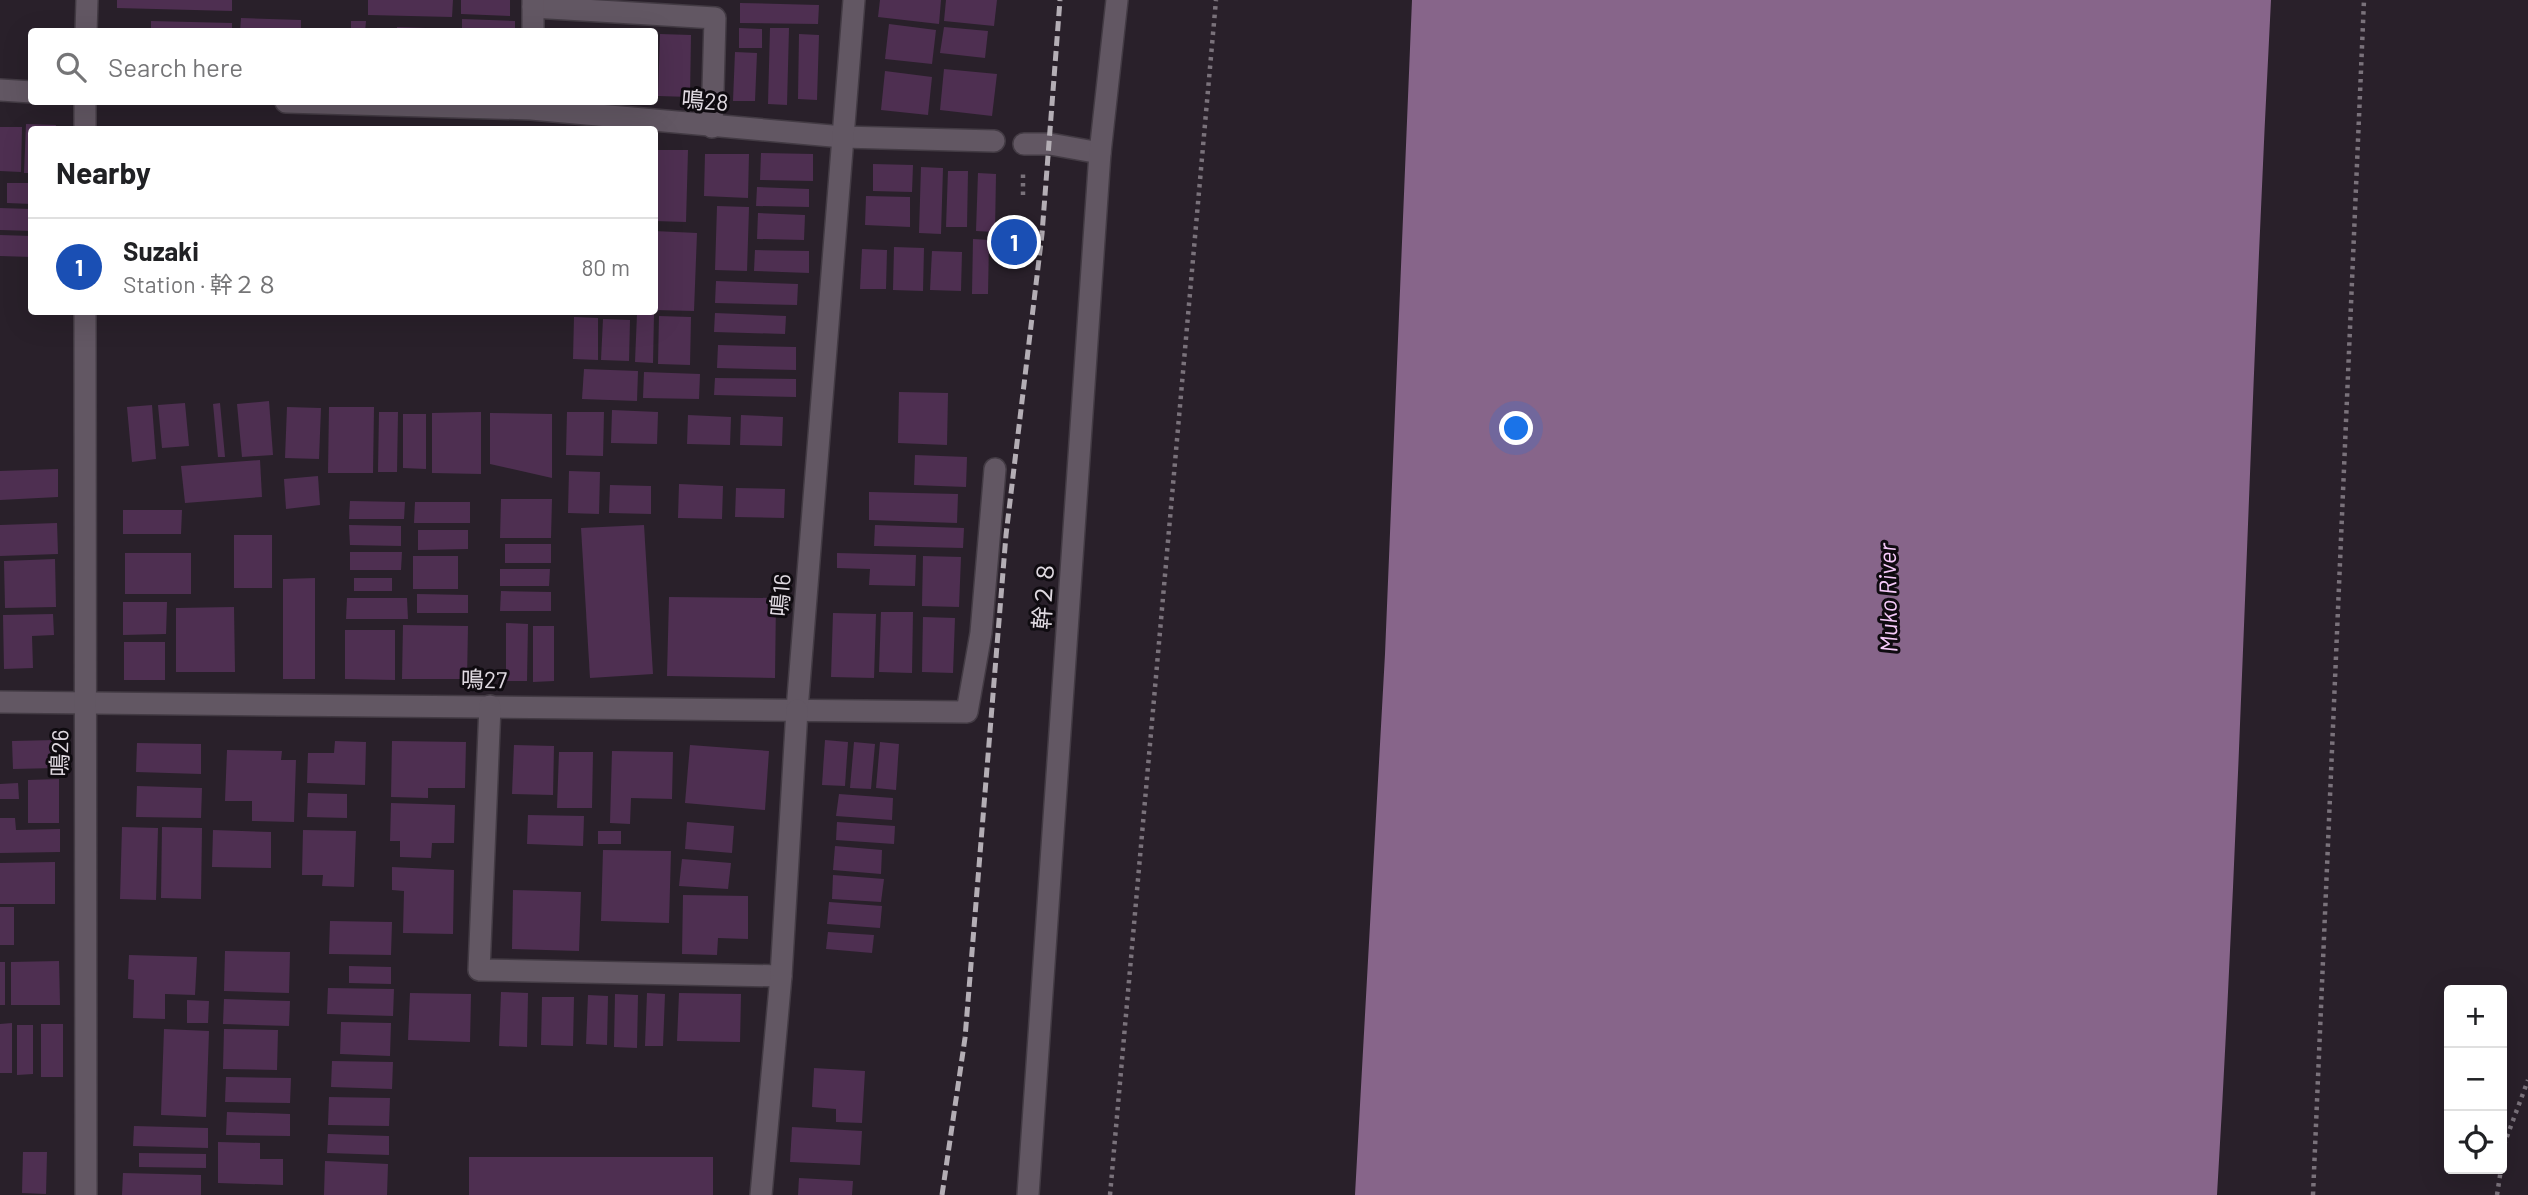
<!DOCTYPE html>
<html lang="en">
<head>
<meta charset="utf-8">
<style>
  body { margin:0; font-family:Barlow,"Noto Sans JP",sans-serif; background:#f2f2f2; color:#202124 }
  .controls { position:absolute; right:21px; bottom:21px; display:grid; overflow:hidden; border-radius:7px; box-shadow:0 7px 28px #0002 }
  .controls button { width:63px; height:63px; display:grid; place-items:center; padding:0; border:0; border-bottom:2px solid #e0e0e0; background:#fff; color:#202124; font:35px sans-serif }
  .you { position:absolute; left:1517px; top:429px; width:24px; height:24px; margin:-18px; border:5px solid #fff; border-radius:50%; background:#1a73e8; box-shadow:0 0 0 10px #1a73e833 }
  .badge { display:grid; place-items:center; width:46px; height:46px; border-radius:50%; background:#0f766e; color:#fff; font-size:23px; font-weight:700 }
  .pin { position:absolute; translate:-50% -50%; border:4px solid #fff; box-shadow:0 2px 7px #0006 }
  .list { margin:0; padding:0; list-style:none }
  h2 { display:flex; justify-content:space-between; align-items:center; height:91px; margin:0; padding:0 28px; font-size:30px }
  h2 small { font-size:23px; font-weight:400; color:#757577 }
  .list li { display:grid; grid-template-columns:46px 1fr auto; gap:21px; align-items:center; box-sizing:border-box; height:98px; padding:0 28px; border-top:2px solid #e0e0e0 }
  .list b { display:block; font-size:26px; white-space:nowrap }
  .list p { margin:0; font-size:23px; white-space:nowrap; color:#757577 }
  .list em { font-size:23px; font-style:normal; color:#757577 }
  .icon { flex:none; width:38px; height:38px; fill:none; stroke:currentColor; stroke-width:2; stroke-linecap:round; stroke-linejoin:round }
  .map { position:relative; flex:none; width:2528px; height:1195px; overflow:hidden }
  .search { position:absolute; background:#fff; box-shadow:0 7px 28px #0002; left:28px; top:28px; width:630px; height:77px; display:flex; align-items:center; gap:18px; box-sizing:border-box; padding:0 24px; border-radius:7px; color:#757577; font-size:26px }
  .panel { position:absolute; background:#fff; box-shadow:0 7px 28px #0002; left:28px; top:126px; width:630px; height:189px; border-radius:7px }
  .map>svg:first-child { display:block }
  .water { fill:#87658a }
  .building { fill:#4e2f51 }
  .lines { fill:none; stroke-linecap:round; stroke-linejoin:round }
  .street-casing { stroke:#433b44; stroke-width:24 }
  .secondary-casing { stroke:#433b44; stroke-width:24 }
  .path { stroke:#7a727b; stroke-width:4.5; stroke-dasharray:3.5 5; stroke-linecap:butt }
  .street { stroke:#625763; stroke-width:21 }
  .secondary { stroke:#625763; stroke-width:21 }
  .rail { stroke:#b4aeb5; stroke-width:5; stroke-dasharray:10 5; stroke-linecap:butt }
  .labels { text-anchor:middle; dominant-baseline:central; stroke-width:6; stroke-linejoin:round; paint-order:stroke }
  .street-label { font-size:23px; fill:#e0dae1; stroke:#0f0b10 }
  .water-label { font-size:24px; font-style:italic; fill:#f7cbfb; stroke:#0f0b10 }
</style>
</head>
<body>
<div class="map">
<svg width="2528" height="1195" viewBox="0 0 2528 1195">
  <rect width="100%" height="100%" fill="#29202a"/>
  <path class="water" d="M1412,0H2271C2250,398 2241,797 2217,1195H1355L1385,654Z"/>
  <g class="building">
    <path d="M117,0H232V11L117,8Z"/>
    <path d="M368,0H453L452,17L368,15Z"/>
    <path d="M461,0H510V16L461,14Z"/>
    <path d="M880,0H941L939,24L878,17Z"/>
    <path d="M946,0H997L994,26L944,21Z"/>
    <path d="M740,3L819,5L818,24L740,23Z"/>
    <path d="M241,18L301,20V32H240Z"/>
    <path d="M462,19L515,21V32H462Z"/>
    <path d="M151,21L232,23V32H151Z"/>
    <path d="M351,21H366L365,32H351Z"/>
    <path d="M889,24L936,30L932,64L885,59Z"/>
    <path d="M397,27L454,29V32H397Z"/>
    <path d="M944,27L988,31L985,58L940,53Z"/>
    <path d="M739,28L762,29V48H739Z"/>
    <path d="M770,28H789L787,105L768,104Z"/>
    <path d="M660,34L691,35L690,97L658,96Z"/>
    <path d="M799,34L819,35L817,100L798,99Z"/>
    <path d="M735,52L757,53L755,101H733Z"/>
    <path d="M944,69L997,74L992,116L940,110Z"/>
    <path d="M885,71L932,77L928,115L881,110Z"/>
    <path d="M26,124L56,125L55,130H32V173H24Z"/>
    <path d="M0,127H22L21,172L0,171Z"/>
    <path d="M654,150H688L686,222L654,221Z"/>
    <path d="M761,153L813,154V181L760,180Z"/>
    <path d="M705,154H749L748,198L704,196Z"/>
    <path d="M873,164L913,165L912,192L873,191Z"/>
    <path d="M921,167L943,168L941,234L919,233Z"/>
    <path d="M948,171H968L967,227H946Z"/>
    <path d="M978,173L996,174L995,232L976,231Z"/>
    <path d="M7,183H32V204L7,203Z"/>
    <path d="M757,187L809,189V207L756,206Z"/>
    <path d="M866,196L910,197V227L865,225Z"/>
    <path d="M717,206L749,207L747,271L715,270Z"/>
    <path d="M0,208L32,209V231L0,230Z"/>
    <path d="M758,213L805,215L804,240L757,239Z"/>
    <path d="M654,231L697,233L694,311L654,310Z"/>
    <path d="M0,235L32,236V257L0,256Z"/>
    <path d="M973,239L989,240L988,294H972Z"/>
    <path d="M894,247L924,248L923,291L893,290Z"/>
    <path d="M862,249L887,250L886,289H860Z"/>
    <path d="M755,250L809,251V273L754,271Z"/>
    <path d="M932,251L962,252L961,291L930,290Z"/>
    <path d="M716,281L798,284L797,305L715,303Z"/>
    <path d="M715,313L786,316L785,334L714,332Z"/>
    <path d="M637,314H654L653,363L635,362Z"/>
    <path d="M659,316L691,317L690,365L658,364Z"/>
    <path d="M574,317L598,318V360L573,359Z"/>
    <path d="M603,319L630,320L629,361L601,360Z"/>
    <path d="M718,345L796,347V370L717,368Z"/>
    <path d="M584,369L638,371L637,401L582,399Z"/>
    <path d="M644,372L700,374L699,399L643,398Z"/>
    <path d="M715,378L796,379V397L714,395Z"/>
    <path d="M899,392L948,393L947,445L898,443Z"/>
    <path d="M269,401L273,455L242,457L237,404Z"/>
    <path d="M185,403L189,446L162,448L158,405Z"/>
    <path d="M220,403L225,457H218L213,404Z"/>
    <path d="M152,405L156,459L132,462L127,407Z"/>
    <path d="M287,407L321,408L319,459L285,458Z"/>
    <path d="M329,407H374L373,473H328Z"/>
    <path d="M612,410L658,412L657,444L611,443Z"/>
    <path d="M379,412H398L397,472H378Z"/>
    <path d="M481,412V474L432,473V413Z"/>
    <path d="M567,412H604L603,456L566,455Z"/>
    <path d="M490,413L552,414V478L490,464Z"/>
    <path d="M403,414H426V469L403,468Z"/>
    <path d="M688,415L731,417L730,445L687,444Z"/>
    <path d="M741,415L783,417L782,446L740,445Z"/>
    <path d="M915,455L967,457L966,487L914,485Z"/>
    <path d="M260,460L262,497L185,503L181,466Z"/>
    <path d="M58,469V497L0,500V471Z"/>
    <path d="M569,471L600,472L599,514L568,513Z"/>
    <path d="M318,476L320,505L286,509L284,479Z"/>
    <path d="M679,484L723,486L722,519L678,518Z"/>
    <path d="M610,485L651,486V514L609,513Z"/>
    <path d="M736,488L785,489L784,518L735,517Z"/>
    <path d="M869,492L958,494L957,523L869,520Z"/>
    <path d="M501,499H552L551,538H500Z"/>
    <path d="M350,501L405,502L404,519H349Z"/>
    <path d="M415,502H470V523H414Z"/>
    <path d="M123,510H182L181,534H123Z"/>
    <path d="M57,523L58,554L0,556V525Z"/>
    <path d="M349,525L401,526V546L350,545Z"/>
    <path d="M644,525L653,674L590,678L581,528Z"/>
    <path d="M875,525L964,528L963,548L874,546Z"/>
    <path d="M418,530H468V549L418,550Z"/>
    <rect x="234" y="535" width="38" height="53"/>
    <rect x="505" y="544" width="46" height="19"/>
    <path d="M350,552H402L401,570H350Z"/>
    <rect x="125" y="553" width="66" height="41"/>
    <path d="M837,553L916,555L915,586L869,585L870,569L837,568Z"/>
    <rect x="413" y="556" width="45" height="33"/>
    <path d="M923,556L961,557L959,607L922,606Z"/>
    <path d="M55,559L56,607L5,608L4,561Z"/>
    <path d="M500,569H550L549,586H500Z"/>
    <path d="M315,578V679H283V579Z"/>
    <rect x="354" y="578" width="38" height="13"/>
    <path d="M501,591L551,592V611H500Z"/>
    <path d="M417,594L468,595V613H417Z"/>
    <path d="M669,597L776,598L775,678L667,676Z"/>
    <path d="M347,598H407L408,619H346Z"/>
    <path d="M123,602H167L166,634L123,635Z"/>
    <path d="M234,607L235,672H176V608Z"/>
    <path d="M881,612H913L912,673L879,672Z"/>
    <path d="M833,613L876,614L874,678L831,677Z"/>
    <path d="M53,614L54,635L32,636L33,668L4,669L3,615Z"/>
    <path d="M923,617L955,618L953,673L922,672Z"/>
    <path d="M506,623L528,624L527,681H506Z"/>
    <path d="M403,625L468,626L467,679H402Z"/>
    <path d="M533,626H554V681L533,682Z"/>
    <path d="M345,630H395V680L345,679Z"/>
    <rect x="124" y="642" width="41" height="38"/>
    <path d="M56,740V768L13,769L12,741Z"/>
    <path d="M825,740L848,742L845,786L822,785Z"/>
    <path d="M335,741L366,742L365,785L307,783L308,753H334Z"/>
    <path d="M392,741L466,742L465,788H428V798L391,797Z"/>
    <path d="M854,742L875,744L871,789L850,788Z"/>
    <path d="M880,742L899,744L896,790L876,788Z"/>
    <path d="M137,743L201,744V774L136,772Z"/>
    <path d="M514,745L554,746L553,795L512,794Z"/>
    <path d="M690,745L769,751L765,810L685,803Z"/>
    <path d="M227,750L282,751L281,760H296L294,822L252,821V801H225Z"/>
    <path d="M612,751L673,752L672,799L631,798L630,824L610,823Z"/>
    <path d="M559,752H593L592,808H557Z"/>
    <path d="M59,779V823H28V780Z"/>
    <path d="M18,783L19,799H0V784Z"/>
    <path d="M137,786L202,788L201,818L136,817Z"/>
    <path d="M308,793L347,794V818L307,817Z"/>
    <path d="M839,794L893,798L892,820L836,816Z"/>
    <path d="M391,803L455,805L454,843H432L431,858L400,857V841H390Z"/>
    <path d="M528,815L584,816L583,846L527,844Z"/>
    <path d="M0,818H15L16,830L60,829V852L0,853Z"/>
    <path d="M687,822L734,826L732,853L685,849Z"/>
    <path d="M837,822L895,826L894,844L836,840Z"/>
    <path d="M122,827L158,828L156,900L120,899Z"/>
    <path d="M162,827L202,828L201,899L161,898Z"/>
    <path d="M213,830L271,832V868L212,867Z"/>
    <path d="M303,830L356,831L354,887L322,886L323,875H302Z"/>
    <rect x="598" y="831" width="23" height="13"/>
    <path d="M835,846L882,850L881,874L833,870Z"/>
    <path d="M603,850L671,851L669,923L601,921Z"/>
    <path d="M682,859L731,863L728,889L679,886Z"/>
    <path d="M55,862V904H0V863Z"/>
    <path d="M392,867L454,870L453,934L403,933L404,891L392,890Z"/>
    <path d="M833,875L884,879L881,902L832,899Z"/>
    <path d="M513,890L581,892L579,951L512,949Z"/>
    <path d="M683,895L748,896V939L718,938L717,955L682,954Z"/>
    <path d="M829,902L882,906L880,928L827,924Z"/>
    <rect x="0" y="907" width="14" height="38"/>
    <path d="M330,921L392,922L391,955L329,954Z"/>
    <path d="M828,932L874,935L872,953L826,949Z"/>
    <path d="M225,951L290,952L289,993L224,991Z"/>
    <path d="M129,955L197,957L195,995L165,994V1019L133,1018L134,980L128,979Z"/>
    <path d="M59,961L60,1005H11V962Z"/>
    <rect x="0" y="962" width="5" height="43"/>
    <path d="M349,966L391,967V984L349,983Z"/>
    <path d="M328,988L394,989L393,1016L327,1014Z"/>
    <path d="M501,992L528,993L527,1047L499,1046Z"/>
    <path d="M410,993L471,994L470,1042L408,1040Z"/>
    <path d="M647,993L665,994L663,1046H645Z"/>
    <path d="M679,993L741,994L740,1042L677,1041Z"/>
    <path d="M615,994L638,995L637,1048L614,1047Z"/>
    <path d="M588,995L608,996L607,1045L586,1044Z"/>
    <path d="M542,997H574L573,1046L541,1045Z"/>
    <path d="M224,999L290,1001L289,1026L223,1024Z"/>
    <path d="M187,1000L209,1001L208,1023H187Z"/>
    <path d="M341,1022L391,1023L390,1056L340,1054Z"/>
    <path d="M12,1023V1073H0V1024Z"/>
    <rect x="41" y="1024" width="22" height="53"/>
    <path d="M17,1025H33V1074L17,1075Z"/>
    <path d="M164,1029L209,1031L206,1117L161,1115Z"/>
    <path d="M224,1029L278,1030L277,1070L223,1069Z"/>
    <path d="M332,1061L393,1062L392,1089L331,1087Z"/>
    <path d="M814,1068L865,1071L862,1123L836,1122V1109L812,1107Z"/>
    <path d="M226,1077L291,1078L290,1103L225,1102Z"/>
    <path d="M329,1097L390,1098L389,1126L328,1125Z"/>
    <path d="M227,1112L290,1114V1136L226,1135Z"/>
    <path d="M134,1126L208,1128V1148L133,1146Z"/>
    <path d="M792,1127L862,1131L860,1165L790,1162Z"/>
    <path d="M328,1134L389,1136V1155L327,1153Z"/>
    <path d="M218,1142L260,1143V1159H283V1185L218,1183Z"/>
    <path d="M23,1152H47L46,1194L22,1193Z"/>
    <path d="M139,1153L206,1154V1168L139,1167Z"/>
    <rect x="469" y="1157" width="244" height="38"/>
    <path d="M325,1161L388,1164L387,1195H324Z"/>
    <path d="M123,1173L201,1175V1195H122Z"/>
    <path d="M799,1178L853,1181L852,1195H798Z"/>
  </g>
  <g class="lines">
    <defs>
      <g id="street">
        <path d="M533,7L715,18L712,127"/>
        <path d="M533,32V0"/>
        <path d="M0,90L32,92"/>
        <path d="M286,102L531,109L843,137L994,141"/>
        <path d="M1024,144H1050L1100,153"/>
        <path d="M0,702L967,712L981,633L995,469"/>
        <path d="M490,706L479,970L781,976"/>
        <path d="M797,710L854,0"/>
      </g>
      <g id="secondary">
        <path d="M86,32L87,0"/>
        <path d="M85,102V130"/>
        <path d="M85,312L86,1195"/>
        <path d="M761,1195L781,976L797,710"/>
        <path d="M1028,1195L1100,153L1117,0"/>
      </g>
    </defs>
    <use href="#street" class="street-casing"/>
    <use href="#secondary" class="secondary-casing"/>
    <g class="path">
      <path d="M1023,195V174"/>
      <path d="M2502,1162L2505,1142L2528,1080"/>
      <path d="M1110,1195L1216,0"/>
      <path d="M2313,1195L2364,0"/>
      <path d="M2497,1195L2501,1169"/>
    </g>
    <use href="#street" class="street"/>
    <use href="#secondary" class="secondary"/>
    <path class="rail" d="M942,1195L965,1038L1006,535L1042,234L1060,0"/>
  </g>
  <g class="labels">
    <g class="street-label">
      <text transform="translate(705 100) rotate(5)">鳴28</text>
      <text transform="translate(780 595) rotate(-85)">鳴16</text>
      <text transform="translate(1043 595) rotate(-86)">幹２８</text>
      <text transform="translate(484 679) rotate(1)">鳴27</text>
      <text transform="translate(59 753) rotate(-89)">鳴26</text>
    </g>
    <g class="water-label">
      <text transform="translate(1887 598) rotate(-91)">Muko River</text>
    </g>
  </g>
</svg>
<div class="controls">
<button>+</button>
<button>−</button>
<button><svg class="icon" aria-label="locate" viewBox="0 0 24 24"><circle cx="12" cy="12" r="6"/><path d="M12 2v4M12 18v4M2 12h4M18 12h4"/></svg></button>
</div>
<div class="you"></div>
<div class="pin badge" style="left:1014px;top:242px;background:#1a4fb4">1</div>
<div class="search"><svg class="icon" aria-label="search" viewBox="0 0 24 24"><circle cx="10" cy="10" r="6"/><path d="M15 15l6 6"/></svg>Search here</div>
<section class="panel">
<h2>Nearby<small></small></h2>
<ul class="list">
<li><span class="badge" style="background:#1a4fb4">1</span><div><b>Suzaki</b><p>Station · 幹２８</p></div><em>80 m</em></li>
</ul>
</section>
</div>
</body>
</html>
